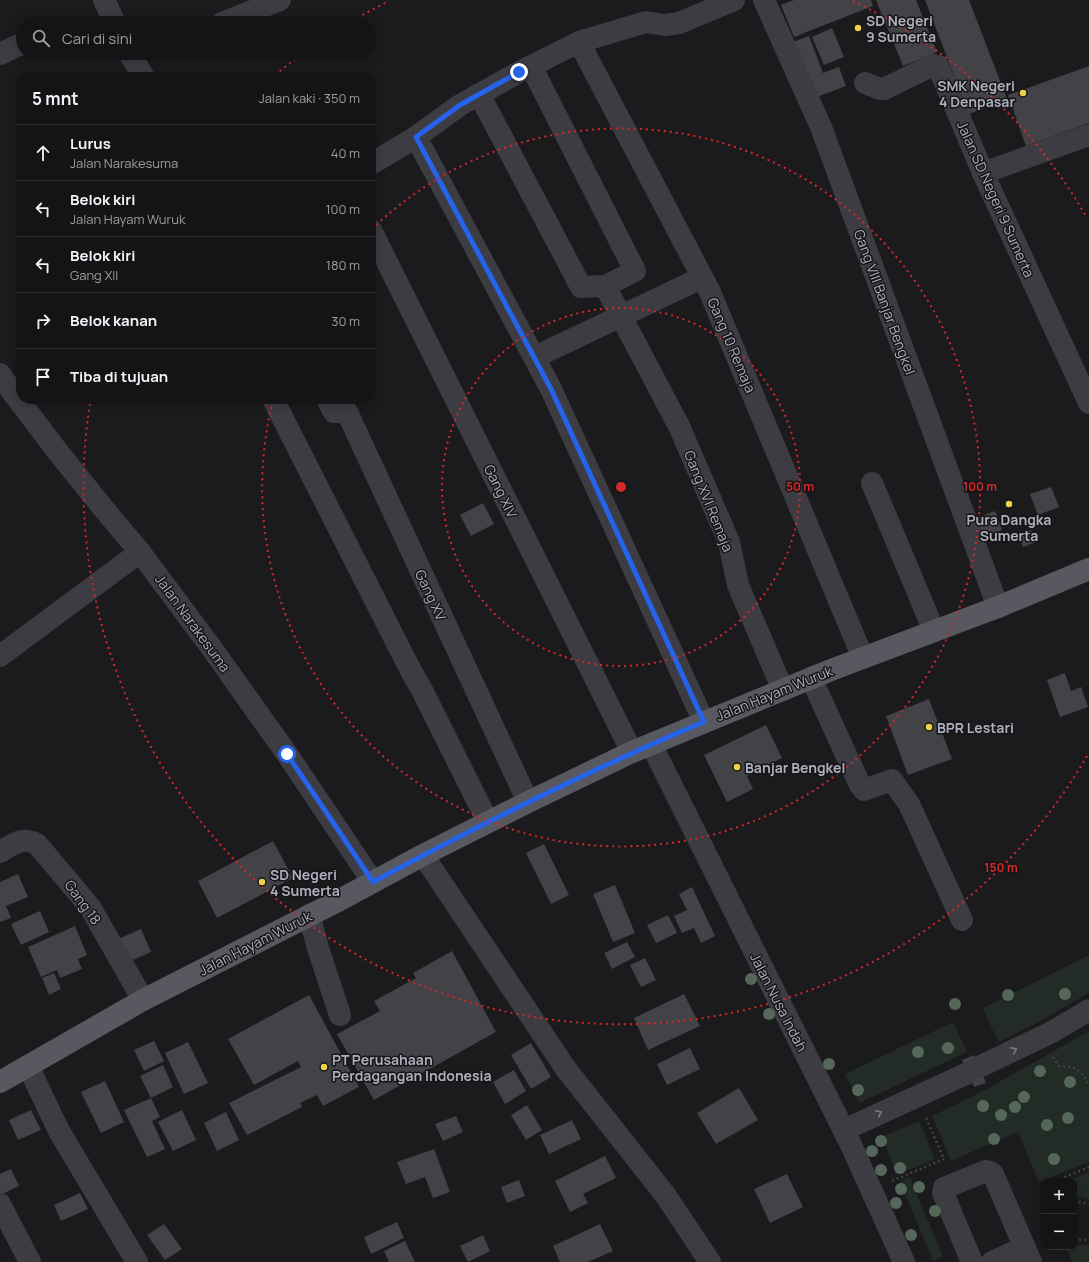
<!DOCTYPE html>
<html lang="id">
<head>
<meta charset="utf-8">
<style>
  body { margin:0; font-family:Manrope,sans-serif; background:#1d1d1f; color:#f1f3f6 }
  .controls { position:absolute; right:12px; bottom:12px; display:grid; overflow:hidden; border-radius:8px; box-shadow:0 2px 10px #0003 }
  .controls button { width:36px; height:36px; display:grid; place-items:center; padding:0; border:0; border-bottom:1px solid #333335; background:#141416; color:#f1f3f6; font:20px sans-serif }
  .stop { position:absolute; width:12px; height:12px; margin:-9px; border:3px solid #2563eb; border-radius:50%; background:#fff }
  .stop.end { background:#2563eb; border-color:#fff; box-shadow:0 1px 4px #0008 }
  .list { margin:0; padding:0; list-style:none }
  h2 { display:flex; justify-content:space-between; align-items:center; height:52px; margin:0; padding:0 16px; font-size:17px }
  h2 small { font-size:13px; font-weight:400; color:#9d9ea1 }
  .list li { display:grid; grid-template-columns:26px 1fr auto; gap:12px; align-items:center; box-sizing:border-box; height:56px; padding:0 16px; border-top:1px solid #333335 }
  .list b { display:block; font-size:15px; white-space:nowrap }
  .list p { margin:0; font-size:13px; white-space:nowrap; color:#9d9ea1 }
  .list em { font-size:13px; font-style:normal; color:#9d9ea1 }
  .icon { flex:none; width:22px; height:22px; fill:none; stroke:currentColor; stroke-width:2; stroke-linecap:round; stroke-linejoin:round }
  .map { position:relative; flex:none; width:1089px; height:1262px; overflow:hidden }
  .search { position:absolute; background:#141416; box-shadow:0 2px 10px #0003; left:16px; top:16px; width:360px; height:44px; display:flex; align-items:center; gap:10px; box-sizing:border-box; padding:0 14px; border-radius:22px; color:#9d9ea1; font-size:15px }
  .panel { position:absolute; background:#141416; box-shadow:0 2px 10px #0003; left:16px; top:72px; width:360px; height:332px; border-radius:16px }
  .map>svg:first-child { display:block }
  .green { fill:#222b25 }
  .building { fill:#424247 }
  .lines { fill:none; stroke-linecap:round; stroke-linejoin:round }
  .path { stroke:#424249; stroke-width:2.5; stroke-dasharray:2 3; stroke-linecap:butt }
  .minor { stroke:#3c3c42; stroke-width:22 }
  .major { stroke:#585860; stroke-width:22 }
  .tree { fill:#55675b }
  .oneway { stroke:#7a7b85 }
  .route { stroke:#2563eb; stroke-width:5 }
  .ring { fill:none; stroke:#d62828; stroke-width:2; stroke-dasharray:2 4 }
  .poi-dot { fill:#ecd343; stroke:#161518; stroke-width:1.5 }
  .labels { text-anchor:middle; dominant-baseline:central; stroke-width:3; stroke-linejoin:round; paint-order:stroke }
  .poi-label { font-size:14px; font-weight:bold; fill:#adafbc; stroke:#161518; text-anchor:start }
  .street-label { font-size:14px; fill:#adafbc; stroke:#161518 }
  .centre { fill:#d62828; stroke:#161518; stroke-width:2 }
  .ring-label { font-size:12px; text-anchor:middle; font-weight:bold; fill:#d62828; stroke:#161518; stroke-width:3; stroke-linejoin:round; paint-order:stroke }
</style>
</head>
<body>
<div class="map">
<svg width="1089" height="1262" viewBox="0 0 1089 1262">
  <rect width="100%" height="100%" fill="#1b1a1d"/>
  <g class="green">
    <path d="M1089,955V993L1035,1024L998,1042L983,1008Z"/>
    <path d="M953,1022L967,1052L859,1103L845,1074Z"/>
    <path d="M1089,1031V1162L1039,1182L1018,1132L951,1161L932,1116L983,1091Z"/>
    <path d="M919,1121L935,1159L897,1175L882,1137Z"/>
    <path d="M1089,1172V1199L1080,1197L1074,1199V1181H1066Z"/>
    <path d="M910,1177L943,1257L933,1261L900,1182Z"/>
    <path d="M1089,1244V1262H1072L1066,1248L1074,1247V1245H1083Z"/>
  </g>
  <g class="building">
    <path d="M794,0H871L873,6L794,37L781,5Z"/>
    <path d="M876,0H916L937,52L903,66Z"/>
    <path d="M925,0H969L1007,99L969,114Z"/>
    <path d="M832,28L844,57L824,65L812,37Z"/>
    <path d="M809,36L823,73L839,67L846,86L814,98L793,42Z"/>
    <path d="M1089,66V123L1026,146L1008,95Z"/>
    <path d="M1051,487L1059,507L1038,515L1030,494Z"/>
    <path d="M483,503L494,524L471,536L460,515Z"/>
    <path d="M995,511L1002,530L983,537L976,518Z"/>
    <path d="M1031,530L1036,542L1023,547L1019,535Z"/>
    <path d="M1065,673L1071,691L1081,687L1088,707L1060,717L1047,680Z"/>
    <path d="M929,699L952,759L908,775L886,716Z"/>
    <path d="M766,725L782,758L747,776L753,789L727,802L704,755Z"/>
    <path d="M273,841L293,878L217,918L198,881Z"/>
    <path d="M544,844L569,895L551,904L526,853Z"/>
    <path d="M18,874L28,897L6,906L11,918L0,922V882Z"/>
    <path d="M615,885L635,933L613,942L593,894Z"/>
    <path d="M692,887L715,936L701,943L694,928L682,933L674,916L687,910L679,894Z"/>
    <path d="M40,911L49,932L21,945L11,924Z"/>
    <path d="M668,915L677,933L656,943L647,925Z"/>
    <path d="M75,926L87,955L78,959L82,969L60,978L57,970L41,977L28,947Z"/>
    <path d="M141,929L151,952L126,963L116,940Z"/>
    <path d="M627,942L635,957L612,969L604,953Z"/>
    <path d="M452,951L496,1032L374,1100L337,1034L380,1011L374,1001L416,978L413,973Z"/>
    <path d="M645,958L656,980L641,987L630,965Z"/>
    <path d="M54,973L61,989L49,995L42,978Z"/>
    <path d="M684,994L700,1026L648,1050L634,1018Z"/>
    <path d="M309,995L359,1087L323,1106L317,1095L300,1103L302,1107L247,1135L229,1103L301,1067L298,1061L254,1085L228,1039Z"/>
    <path d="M154,1041L164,1061L144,1071L134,1050Z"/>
    <path d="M188,1042L208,1083L184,1094L165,1053Z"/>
    <path d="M531,1043L551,1077L531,1089L511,1055Z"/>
    <path d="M690,1048L700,1069L667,1085L657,1064Z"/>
    <path d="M974,1055L986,1083L974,1087L962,1060Z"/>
    <path d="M163,1065L173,1087L151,1098L140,1076Z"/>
    <path d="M514,1070L526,1091L505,1104L493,1082Z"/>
    <path d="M105,1081L124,1122L101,1133L81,1092Z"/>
    <path d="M739,1088L758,1120L716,1144L697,1113Z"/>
    <path d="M151,1098L160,1117L152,1121L165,1149L147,1157L124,1110Z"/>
    <path d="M527,1105L542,1130L526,1140L511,1115Z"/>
    <path d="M31,1110L41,1130L18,1140L9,1120Z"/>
    <path d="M182,1110L196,1140L173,1151L158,1122Z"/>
    <path d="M226,1112L239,1140L217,1151L204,1123Z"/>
    <path d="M456,1116L463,1132L443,1141L435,1124Z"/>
    <path d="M572,1120L581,1139L549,1154L540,1135Z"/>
    <path d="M434,1149L450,1192L433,1198L425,1177L406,1184L397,1162Z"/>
    <path d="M605,1156L616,1178L583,1194L588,1203L570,1212L555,1181Z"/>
    <path d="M11,1169L19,1186L0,1195V1174Z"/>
    <path d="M787,1174L803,1207L770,1223L754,1189Z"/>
    <path d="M519,1180L525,1196L507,1203L501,1187Z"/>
    <path d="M80,1193L88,1209L61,1221L54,1205Z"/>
    <path d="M397,1222L404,1238L371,1254L364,1237Z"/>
    <path d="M164,1224L182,1249L165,1260L147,1235Z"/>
    <path d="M600,1224L613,1251L588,1262H560L553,1246Z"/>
    <path d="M483,1235L490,1251L468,1262L460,1246Z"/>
    <path d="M405,1241L415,1262H389L384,1251Z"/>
  </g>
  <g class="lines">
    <g class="path">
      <path d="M1053,1057L1059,1066C1076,1067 1081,1069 1089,1085"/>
      <path d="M926,1118L944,1159"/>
      <path d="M892,1181L944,1159"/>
      <path d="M1055,1181L1089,1167"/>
      <path d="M1074,1204L1080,1202L1089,1204"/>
      <path d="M1074,1239L1084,1240L1089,1238"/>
    </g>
    <g class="minor">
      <path d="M104,0L115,23"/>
      <path d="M764,0L821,127L998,607"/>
      <path d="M222,23L280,0"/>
      <path d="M579,42L709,290L863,658"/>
      <path d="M129,53L144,77"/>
      <path d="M0,54L23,43"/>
      <path d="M531,66L635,271L605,286L679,426L729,542L738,585L783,690"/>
      <path d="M865,83L880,89H884L933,65L938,66L983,173L1089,403"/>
      <path d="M479,94L581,287L605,286"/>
      <path d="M416,137L551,389L704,722"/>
      <path d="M371,164L416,137L460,105L519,72L579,42L646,22L665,25L679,23L734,0"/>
      <path d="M983,173L1089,135"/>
      <path d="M371,230L632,752"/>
      <path d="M535,357L695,281"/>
      <path d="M0,374L11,390L58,452L103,508L140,552L213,650L287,754L373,882"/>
      <path d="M273,399L411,671L423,692L488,822"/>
      <path d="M327,399L334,412H347L528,802"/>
      <path d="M872,483L934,631"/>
      <path d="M0,656L140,552"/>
      <path d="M811,678L860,785L864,790L892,780L909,804L962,920"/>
      <path d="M651,744L851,1145L904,1262"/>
      <path d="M0,852C14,844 22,836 37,844L90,907L143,1000"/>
      <path d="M423,855L566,1069L666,1196L710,1262"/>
      <path d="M309,915L318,948L340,1015"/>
      <path d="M28,1066L59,1131L137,1262"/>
      <path d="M979,1067L1052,1032L1089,1010"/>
      <path d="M844,1130L968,1073"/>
      <path d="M0,1204L30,1262"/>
      <path d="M972,1262L943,1193L944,1188L986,1171L990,1172L993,1174L1031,1262"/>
      <path d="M992,1262L1025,1247"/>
    </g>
    <path class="major" d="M0,1082L143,1000L336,902L423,855L528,802L632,752L831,670L998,607L1089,569"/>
  </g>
  <g class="tree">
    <circle cx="751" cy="979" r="6"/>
    <circle cx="1065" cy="994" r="6"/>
    <circle cx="1008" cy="995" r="6"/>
    <circle cx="955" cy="1004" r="6"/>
    <circle cx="769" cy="1014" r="6"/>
    <circle cx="948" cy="1048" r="6"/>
    <circle cx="918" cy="1052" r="6"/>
    <circle cx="829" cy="1064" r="6"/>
    <circle cx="1040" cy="1071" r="6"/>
    <circle cx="1070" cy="1082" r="6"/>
    <circle cx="858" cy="1090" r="6"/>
    <circle cx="1024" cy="1097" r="6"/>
    <circle cx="983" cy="1106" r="6"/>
    <circle cx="1015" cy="1107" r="6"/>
    <circle cx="1001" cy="1115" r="6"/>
    <circle cx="1068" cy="1118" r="6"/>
    <circle cx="1047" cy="1125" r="6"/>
    <circle cx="994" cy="1139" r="6"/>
    <circle cx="881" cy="1141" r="6"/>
    <circle cx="872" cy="1151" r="6"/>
    <circle cx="1054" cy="1159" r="6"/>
    <circle cx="900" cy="1168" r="6"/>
    <circle cx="881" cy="1170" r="6"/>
    <circle cx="919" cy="1187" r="6"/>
    <circle cx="901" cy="1189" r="6"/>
    <circle cx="896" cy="1203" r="6"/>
    <circle cx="935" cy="1211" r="6"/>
    <circle cx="911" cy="1235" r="6"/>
  </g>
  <defs><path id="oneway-chevron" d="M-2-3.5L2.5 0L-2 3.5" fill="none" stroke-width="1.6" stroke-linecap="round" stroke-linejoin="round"/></defs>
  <g class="oneway">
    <use href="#oneway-chevron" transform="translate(1014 1050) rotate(-26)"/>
    <use href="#oneway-chevron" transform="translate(879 1113) rotate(-25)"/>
  </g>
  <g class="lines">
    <path class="route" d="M287,754L373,882C443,844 515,808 587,774C626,756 664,738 704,722L551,389L416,137L460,105L519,72"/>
  </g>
  <g class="ring">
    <circle cx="621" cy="487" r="179"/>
    <path d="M372 229A359 359 0 1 1 273 400"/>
    <path d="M1087 756A538 538 0 0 1 90 403M275 75A538 538 0 0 1 301 55M352 21A538 538 0 0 1 389 1M853 1A538 538 0 0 1 1087 218"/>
  </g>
  <g class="poi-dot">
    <circle cx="858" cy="28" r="4"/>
    <circle cx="1023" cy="93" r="4"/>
    <circle cx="1009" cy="504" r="4"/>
    <circle cx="929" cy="727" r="4"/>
    <circle cx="737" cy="767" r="4"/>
    <circle cx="262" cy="882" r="4"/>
    <circle cx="324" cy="1067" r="4"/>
  </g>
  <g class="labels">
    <g class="poi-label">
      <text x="866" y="20">SD Negeri<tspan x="866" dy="16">9 Sumerta</tspan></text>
      <text x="1015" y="85" text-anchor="end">SMK Negeri<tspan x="1015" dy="16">4 Denpasar</tspan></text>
      <text x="1009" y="519" text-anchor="middle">Pura Dangka<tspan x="1009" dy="16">Sumerta</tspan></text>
      <text x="937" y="727">BPR Lestari</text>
      <text x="745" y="767">Banjar Bengkel</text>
      <text x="270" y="874">SD Negeri<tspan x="270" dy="16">4 Sumerta</tspan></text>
      <text x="332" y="1059">PT Perusahaan<tspan x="332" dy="16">Perdagangan Indonesia</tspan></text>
    </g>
    <g class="street-label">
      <text transform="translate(996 199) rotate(66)">Jalan SD Negeri 9 Sumerta</text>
      <text transform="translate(885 302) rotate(70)">Gang VIII Banjar Bengkel</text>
      <text transform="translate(732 345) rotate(67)">Gang 10 Remaja</text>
      <text transform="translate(501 491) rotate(64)">Gang XIV</text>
      <text transform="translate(709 501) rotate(68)">Gang XVI Remaja</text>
      <text transform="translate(431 595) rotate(65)">Gang XV</text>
      <text transform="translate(193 623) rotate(54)">Jalan Narakesuma</text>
      <text transform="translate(774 693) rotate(-22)">Jalan Hayam Wuruk</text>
      <text transform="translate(83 902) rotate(54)">Gang 18</text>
      <text transform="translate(255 943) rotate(-27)">Jalan Hayam Wuruk</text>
      <text transform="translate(779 1002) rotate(63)">Jalan Nusa Indah</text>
    </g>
  </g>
  <circle cx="621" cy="487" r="6" class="centre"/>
  <g class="ring-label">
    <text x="800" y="491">50 m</text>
    <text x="980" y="491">100 m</text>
    <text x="1001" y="872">150 m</text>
  </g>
</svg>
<div class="controls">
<button>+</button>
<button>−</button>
</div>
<div class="stop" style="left:287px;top:754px"></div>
<div class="stop end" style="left:519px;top:72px"></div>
<div class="search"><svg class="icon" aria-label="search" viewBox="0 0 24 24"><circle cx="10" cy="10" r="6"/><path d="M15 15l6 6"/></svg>Cari di sini</div>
<section class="panel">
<h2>5 mnt<small>Jalan kaki · 350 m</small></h2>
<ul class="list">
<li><svg class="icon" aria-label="ahead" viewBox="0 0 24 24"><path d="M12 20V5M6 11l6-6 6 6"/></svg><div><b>Lurus</b><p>Jalan Narakesuma</p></div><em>40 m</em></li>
<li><svg class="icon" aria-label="left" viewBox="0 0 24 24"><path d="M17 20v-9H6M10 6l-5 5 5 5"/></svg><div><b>Belok kiri</b><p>Jalan Hayam Wuruk</p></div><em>100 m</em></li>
<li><svg class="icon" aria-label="left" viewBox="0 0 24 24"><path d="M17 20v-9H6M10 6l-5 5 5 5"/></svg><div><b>Belok kiri</b><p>Gang XII</p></div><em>180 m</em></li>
<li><svg class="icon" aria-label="right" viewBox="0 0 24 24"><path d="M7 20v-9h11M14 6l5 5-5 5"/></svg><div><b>Belok kanan</b></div><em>30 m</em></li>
<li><svg class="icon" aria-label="arrive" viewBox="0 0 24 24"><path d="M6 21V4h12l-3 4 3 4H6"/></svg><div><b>Tiba di tujuan</b></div></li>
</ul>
</section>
</div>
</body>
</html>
